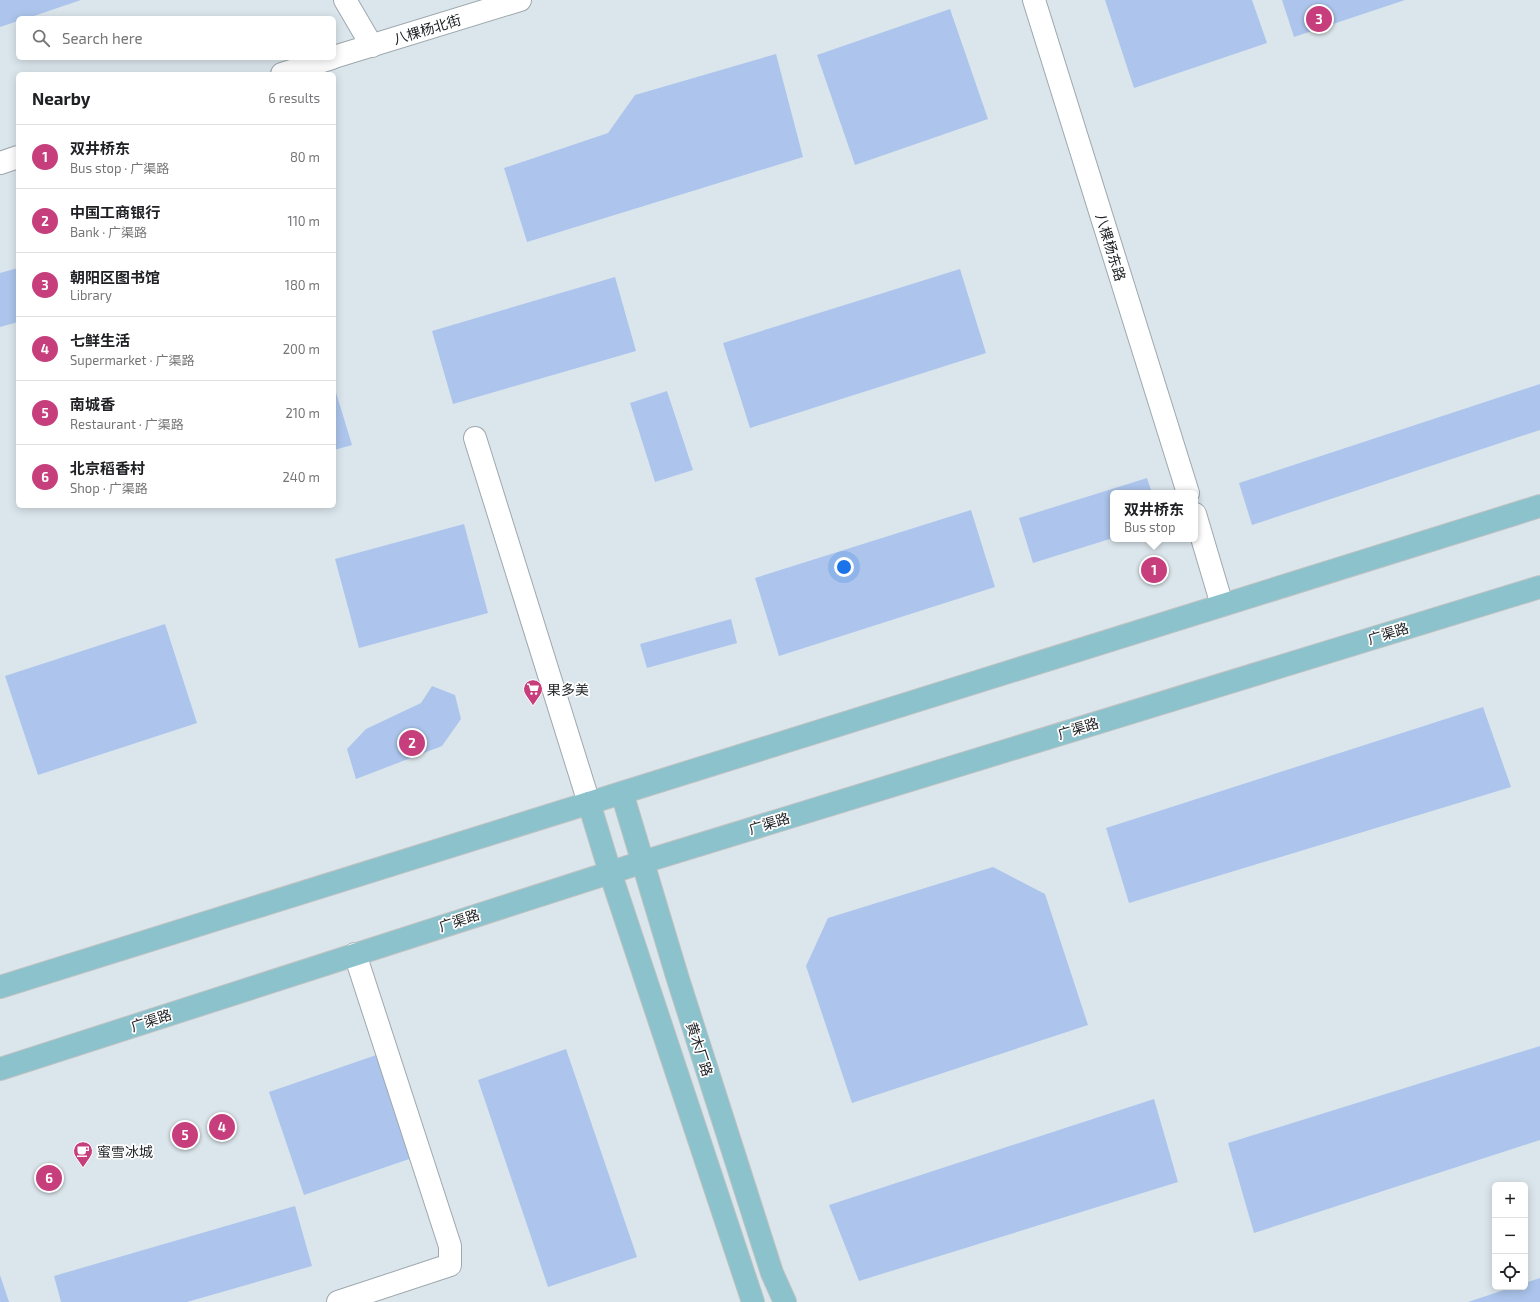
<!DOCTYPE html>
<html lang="en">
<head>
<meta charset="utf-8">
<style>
  body { margin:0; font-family:"Exo 2","Noto Sans SC",sans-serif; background:#f2f2f2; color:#202124 }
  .controls { position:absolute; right:12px; bottom:12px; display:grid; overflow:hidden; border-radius:6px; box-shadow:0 2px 10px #0003 }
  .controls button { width:36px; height:36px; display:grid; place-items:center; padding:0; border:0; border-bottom:1px solid #e0e0e0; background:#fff; color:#202124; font:20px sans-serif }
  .you { position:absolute; left:844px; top:567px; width:14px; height:14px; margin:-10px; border:3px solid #fff; border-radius:50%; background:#1a73e8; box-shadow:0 0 0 6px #1a73e833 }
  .badge { display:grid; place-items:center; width:26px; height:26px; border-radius:50%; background:#c63e7b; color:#fff; font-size:13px; font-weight:700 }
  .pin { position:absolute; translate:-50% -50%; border:2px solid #fff; box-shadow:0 1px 4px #0006 }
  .popup { position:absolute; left:1110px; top:490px; width:88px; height:52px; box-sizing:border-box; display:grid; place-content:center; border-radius:6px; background:#fff; filter:drop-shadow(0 1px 3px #0005); font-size:13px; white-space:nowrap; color:#757577 }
  .popup b { font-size:15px; color:#202124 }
  .popup::after { content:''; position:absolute; left:50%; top:100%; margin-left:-8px; border:8px solid transparent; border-top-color:#fff }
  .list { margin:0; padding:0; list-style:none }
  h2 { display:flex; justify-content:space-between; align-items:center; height:52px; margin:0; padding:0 16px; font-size:17px }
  h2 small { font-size:13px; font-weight:400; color:#757577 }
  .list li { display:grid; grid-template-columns:26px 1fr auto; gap:12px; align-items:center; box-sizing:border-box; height:64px; padding:0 16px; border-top:1px solid #e0e0e0 }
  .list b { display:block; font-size:15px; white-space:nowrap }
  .list p { margin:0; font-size:13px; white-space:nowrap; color:#757577 }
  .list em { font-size:13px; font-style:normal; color:#757577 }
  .icon { flex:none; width:22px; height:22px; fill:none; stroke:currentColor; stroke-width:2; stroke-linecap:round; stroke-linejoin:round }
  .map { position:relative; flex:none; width:1540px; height:1302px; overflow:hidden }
  .search { position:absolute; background:#fff; box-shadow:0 2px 10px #0003; left:16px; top:16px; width:320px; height:44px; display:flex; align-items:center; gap:10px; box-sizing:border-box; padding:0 14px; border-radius:6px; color:#757577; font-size:15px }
  .panel { position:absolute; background:#fff; box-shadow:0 2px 10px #0003; left:16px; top:72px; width:320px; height:436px; border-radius:6px }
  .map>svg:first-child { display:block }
  .building { fill:#adc5ec }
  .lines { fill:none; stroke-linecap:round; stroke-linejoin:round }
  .minor-casing { stroke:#9ea8ae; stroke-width:24 }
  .major-casing { stroke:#c1c2c2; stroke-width:24 }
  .minor { stroke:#fff; stroke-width:22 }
  .major { stroke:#8cc2cc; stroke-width:22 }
  .labels { text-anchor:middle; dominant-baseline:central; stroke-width:3.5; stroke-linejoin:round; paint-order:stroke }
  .street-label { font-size:14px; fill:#202426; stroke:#fff }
  .poi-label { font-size:14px; fill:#202426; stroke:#fff; text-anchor:start }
</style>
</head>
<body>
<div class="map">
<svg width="1540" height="1302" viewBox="0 0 1540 1302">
  <rect width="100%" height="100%" fill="#dbe6ec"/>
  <g class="building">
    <path d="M0,0H81L28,18H18V21L0,27Z"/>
    <path d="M1105,0H1252L1267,43L1134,88Z"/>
    <path d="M1282,0H1405L1294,37Z"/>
    <path d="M950,9L988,119L855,165L817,55Z"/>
    <path d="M776,54L803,157L527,242L504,168L608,133L635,95Z"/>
    <path d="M18,268V322L0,327V273Z"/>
    <path d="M960,269L986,353L750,428L723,343Z"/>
    <path d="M615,277L636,351L453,404L432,331Z"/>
    <path d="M1540,384V430L1252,525L1239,483Z"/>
    <path d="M334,386L352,445L334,450Z"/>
    <path d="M667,391L693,470L655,482L630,403Z"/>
    <path d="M1147,478L1152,493H1113V538L1033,563L1019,518Z"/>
    <path d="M971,510L995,587L779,656L755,578Z"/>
    <path d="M464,524L488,613L359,648L335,559Z"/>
    <path d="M731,619L737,643L647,668L640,644Z"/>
    <path d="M165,624L197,723L38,775L5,676Z"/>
    <path d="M432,686L455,695L461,719L442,746L356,779L347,749L366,729L421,703Z"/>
    <path d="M1483,707L1511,787L1129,903L1106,828Z"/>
    <path d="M993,867L1045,894L1088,1025L852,1103L806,966L828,918Z"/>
    <path d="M1540,1046V1140L1254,1233L1228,1143Z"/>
    <path d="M566,1049L637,1257L548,1287L478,1080Z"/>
    <path d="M388,1051L424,1154L304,1195L269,1092Z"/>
    <path d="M1154,1099L1178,1182L859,1281L829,1205Z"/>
    <path d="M295,1206L312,1266L187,1302H61L54,1276Z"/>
    <path d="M0,1275L9,1302H0Z"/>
    <path d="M1540,1278V1302H1468L1513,1287H1525V1283Z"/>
  </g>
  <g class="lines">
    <defs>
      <g id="minor">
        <path d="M345,0L372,46"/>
        <path d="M1034,0L1188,493"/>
        <path d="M334,57L520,0"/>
        <path d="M282,74L332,58"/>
        <path d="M0,163L18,157"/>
        <path d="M475,438L589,803"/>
        <path d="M1195,514L1222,605"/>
        <path d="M338,1302L450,1265V1246L355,954"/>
      </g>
      <g id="major">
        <path d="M622,793L677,976L772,1273L785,1302"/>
        <path d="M589,803L610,872L753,1302"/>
        <path d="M0,987L1540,506"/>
        <path d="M0,1069L643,862L1540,587"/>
      </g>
    </defs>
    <use href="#minor" class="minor-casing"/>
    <use href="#major" class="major-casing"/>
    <use href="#minor" class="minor"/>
    <use href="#major" class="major"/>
  </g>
  <defs>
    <symbol id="supermarket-pin" viewBox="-11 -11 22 30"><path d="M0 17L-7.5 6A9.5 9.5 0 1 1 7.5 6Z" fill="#c63e7b" stroke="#fff"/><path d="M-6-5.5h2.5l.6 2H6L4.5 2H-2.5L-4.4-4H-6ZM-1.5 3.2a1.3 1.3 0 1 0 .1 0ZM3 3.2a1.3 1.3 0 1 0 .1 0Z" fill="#fff"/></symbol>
    <symbol id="cafe-pin" viewBox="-11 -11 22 30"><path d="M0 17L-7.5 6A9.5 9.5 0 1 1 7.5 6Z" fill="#c63e7b" stroke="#fff"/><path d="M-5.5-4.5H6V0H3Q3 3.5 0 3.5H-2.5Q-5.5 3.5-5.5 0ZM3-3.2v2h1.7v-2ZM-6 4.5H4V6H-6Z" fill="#fff"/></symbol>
  </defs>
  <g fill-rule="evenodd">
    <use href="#supermarket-pin" x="522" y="678" width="22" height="30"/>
    <use href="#cafe-pin" x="72" y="1140" width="22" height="30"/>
  </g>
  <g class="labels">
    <g class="street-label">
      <text transform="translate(427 29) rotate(-17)">八棵杨北街</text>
      <text transform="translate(1111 247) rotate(73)">八棵杨东路</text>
      <text transform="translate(1388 633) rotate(-17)">广渠路</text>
      <text transform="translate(1078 728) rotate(-17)">广渠路</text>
      <text transform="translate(769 823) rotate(-17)">广渠路</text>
      <text transform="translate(459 920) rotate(-18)">广渠路</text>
      <text transform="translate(151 1020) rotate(-18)">广渠路</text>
      <text transform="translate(700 1049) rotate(72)">黄木厂路</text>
    </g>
    <g class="poi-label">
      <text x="547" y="689">果多美</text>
      <text x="97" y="1151">蜜雪冰城</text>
    </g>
  </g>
</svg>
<div class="controls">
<button>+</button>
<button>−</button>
<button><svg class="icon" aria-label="locate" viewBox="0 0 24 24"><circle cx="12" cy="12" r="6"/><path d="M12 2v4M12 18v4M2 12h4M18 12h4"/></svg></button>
</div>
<div class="you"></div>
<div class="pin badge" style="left:1154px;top:570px">1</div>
<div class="popup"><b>双井桥东</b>Bus stop</div>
<div class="pin badge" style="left:412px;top:743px">2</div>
<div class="pin badge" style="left:1319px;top:19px">3</div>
<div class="pin badge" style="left:222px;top:1127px">4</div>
<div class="pin badge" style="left:185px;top:1135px">5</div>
<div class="pin badge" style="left:49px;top:1178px">6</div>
<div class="search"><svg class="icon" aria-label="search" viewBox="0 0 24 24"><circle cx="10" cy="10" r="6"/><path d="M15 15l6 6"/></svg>Search here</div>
<section class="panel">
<h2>Nearby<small>6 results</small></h2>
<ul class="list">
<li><span class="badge">1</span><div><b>双井桥东</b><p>Bus stop · 广渠路</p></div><em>80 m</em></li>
<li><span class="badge">2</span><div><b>中国工商银行</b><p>Bank · 广渠路</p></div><em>110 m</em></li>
<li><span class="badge">3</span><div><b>朝阳区图书馆</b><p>Library</p></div><em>180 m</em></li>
<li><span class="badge">4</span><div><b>七鲜生活</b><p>Supermarket · 广渠路</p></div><em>200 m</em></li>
<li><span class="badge">5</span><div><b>南城香</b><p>Restaurant · 广渠路</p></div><em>210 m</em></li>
<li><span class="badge">6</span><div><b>北京稻香村</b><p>Shop · 广渠路</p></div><em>240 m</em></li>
</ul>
</section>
</div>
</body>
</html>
